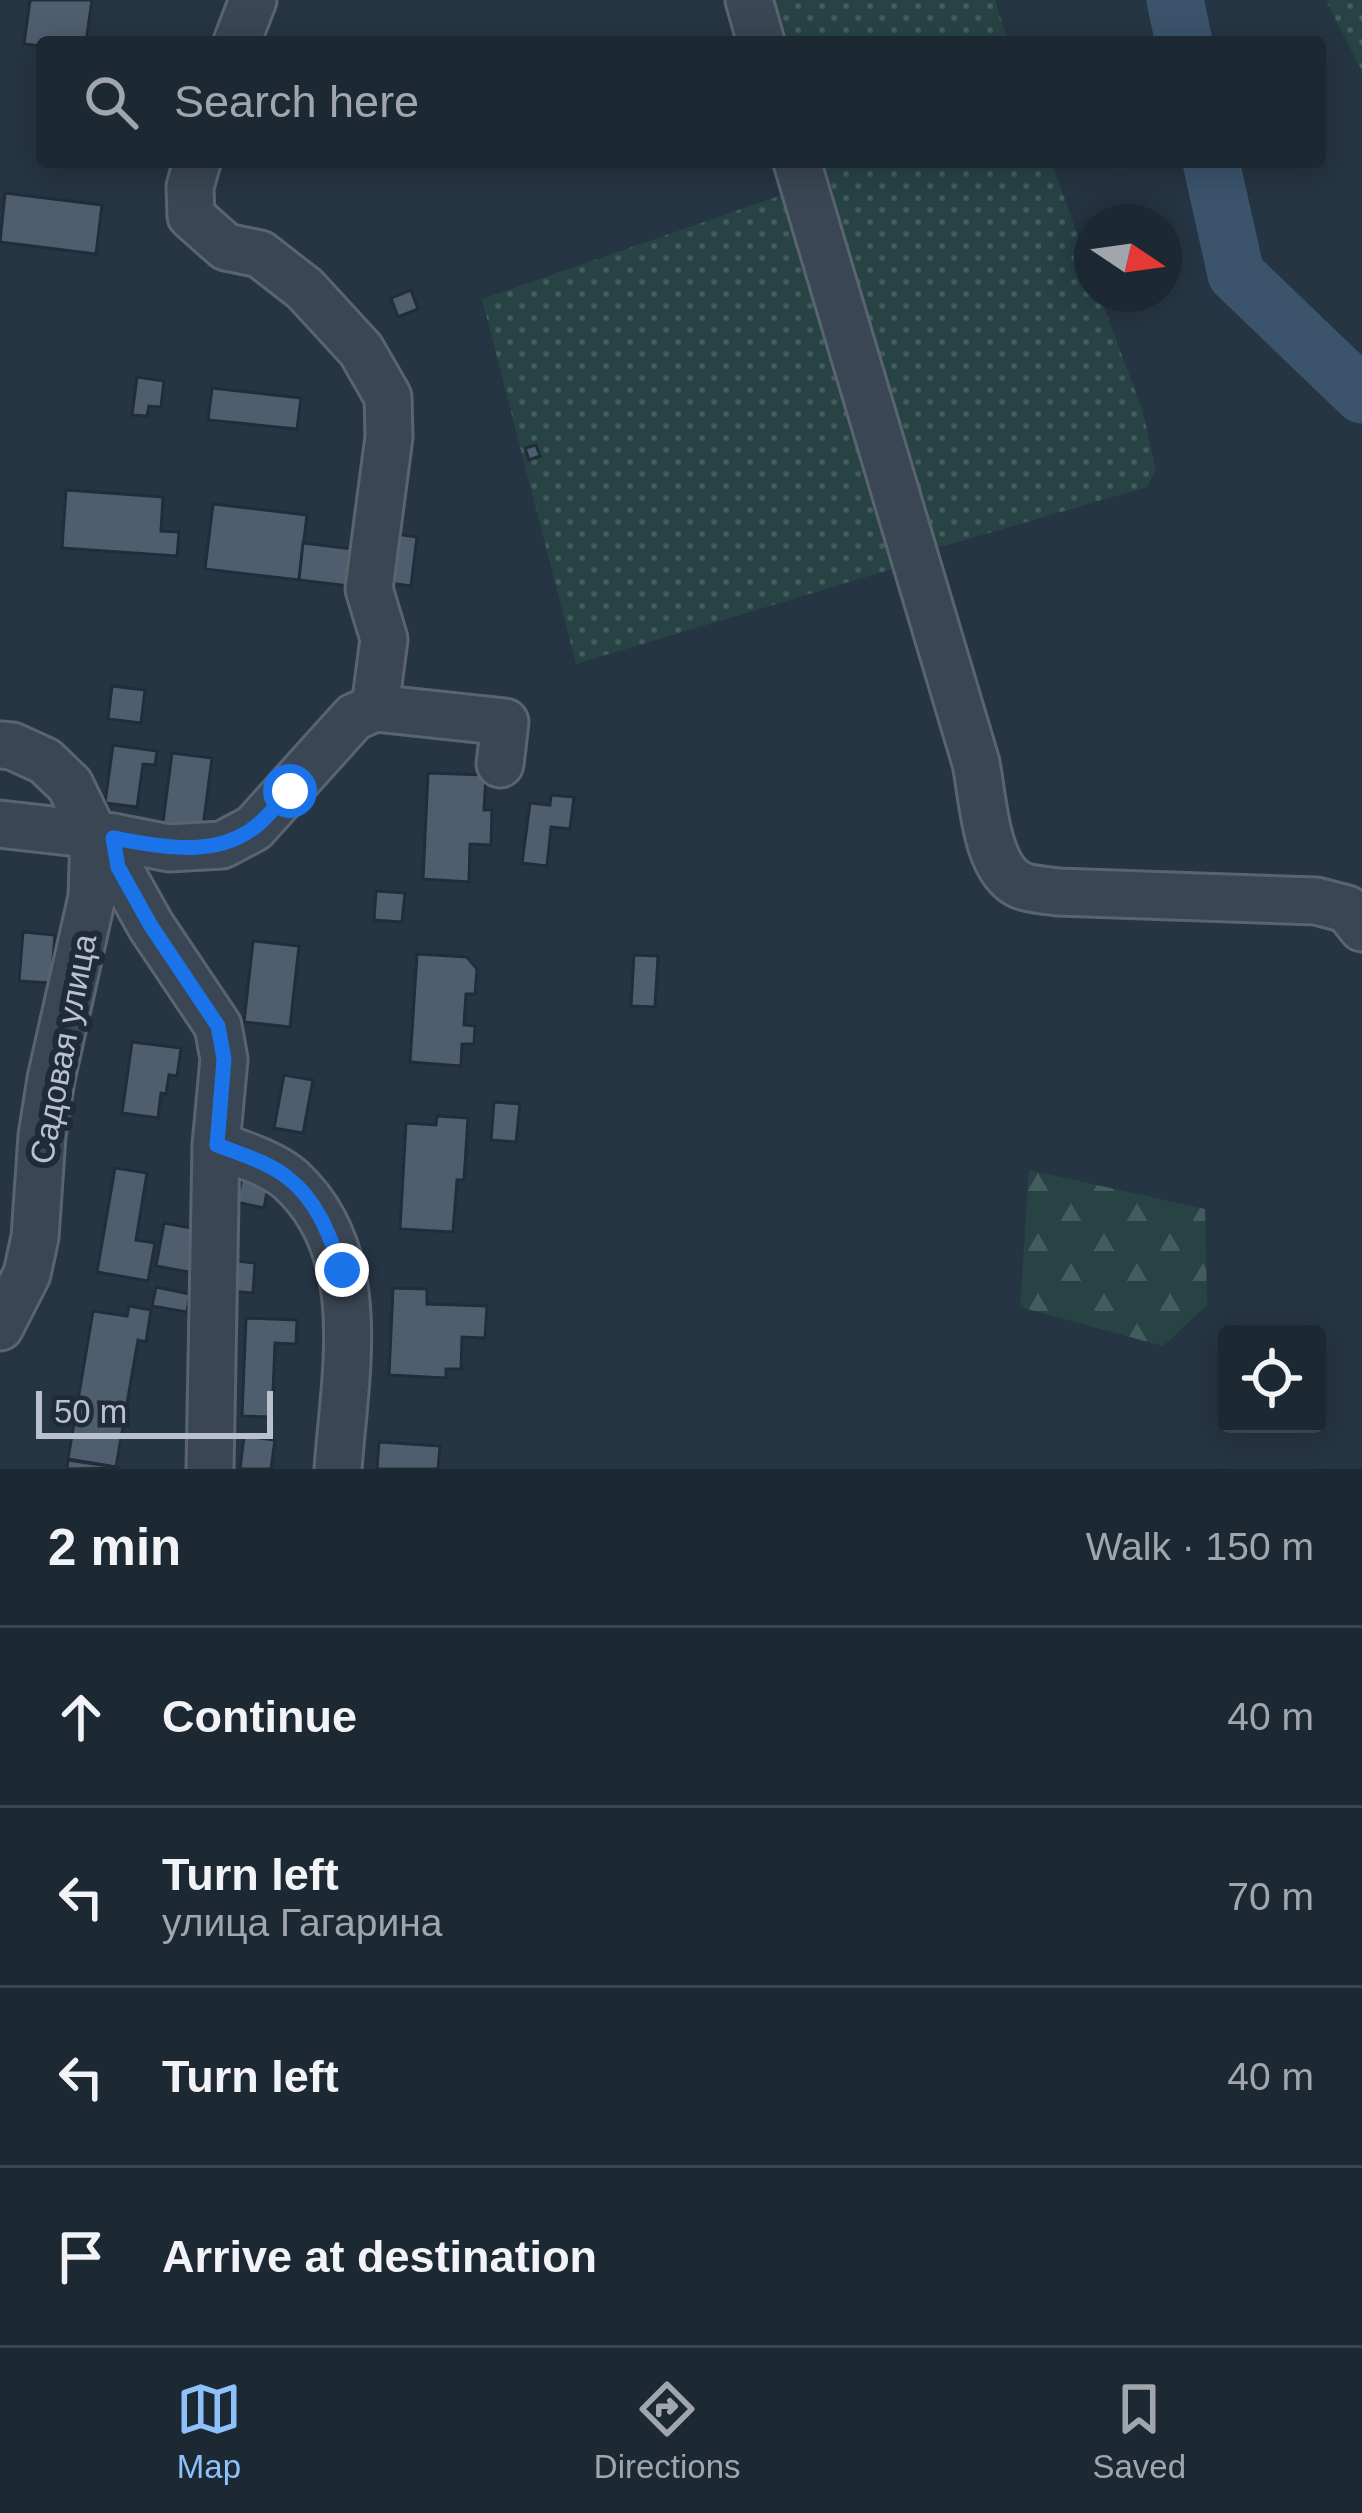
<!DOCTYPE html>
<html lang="en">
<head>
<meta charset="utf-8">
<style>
  body { margin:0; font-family:Arial,sans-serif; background:#29343e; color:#f1f3f6 }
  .controls { position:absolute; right:36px; bottom:36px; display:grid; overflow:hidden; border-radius:12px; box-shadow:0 6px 30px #0003 }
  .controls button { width:108px; height:108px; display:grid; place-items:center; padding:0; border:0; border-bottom:3px solid #3a444d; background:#1c2832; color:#f1f3f6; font:60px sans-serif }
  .compass { position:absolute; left:1074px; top:204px; width:108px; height:108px; border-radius:50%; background:#1c2832; box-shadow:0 6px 30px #0003; rotate:103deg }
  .scale { position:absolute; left:36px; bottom:30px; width:237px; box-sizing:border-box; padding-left:12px; border:6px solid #b8c1cd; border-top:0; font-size:33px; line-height:42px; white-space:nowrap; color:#b8c1cd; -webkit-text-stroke:9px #1f2b38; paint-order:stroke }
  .stop { position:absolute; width:36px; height:36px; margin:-27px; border:9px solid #1a73e8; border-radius:50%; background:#fff }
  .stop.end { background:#1a73e8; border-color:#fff; box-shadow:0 3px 12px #0008 }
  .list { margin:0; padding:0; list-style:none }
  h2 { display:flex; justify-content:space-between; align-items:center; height:156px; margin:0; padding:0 48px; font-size:51px }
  h2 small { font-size:39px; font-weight:400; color:#a0a6ac }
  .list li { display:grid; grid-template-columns:78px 1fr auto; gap:36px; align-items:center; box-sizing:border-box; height:180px; padding:0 48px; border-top:3px solid #3a444d }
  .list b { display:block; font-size:45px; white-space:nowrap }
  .list p { margin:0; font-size:39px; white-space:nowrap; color:#a0a6ac }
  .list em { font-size:39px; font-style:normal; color:#a0a6ac }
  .icon { flex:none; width:66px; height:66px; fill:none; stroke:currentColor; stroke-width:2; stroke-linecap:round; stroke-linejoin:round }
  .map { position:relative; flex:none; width:1362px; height:1469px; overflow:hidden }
  .search { position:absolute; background:#1c2832; box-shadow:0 6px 30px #0003; left:36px; right:36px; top:36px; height:132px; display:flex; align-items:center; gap:30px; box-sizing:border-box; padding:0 42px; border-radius:12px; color:#a0a6ac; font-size:45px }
  .sheet { height:876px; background:#1c2832 }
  nav { display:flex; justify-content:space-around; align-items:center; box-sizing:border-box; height:168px; border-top:3px solid #3a444d; background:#1c2832; font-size:33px; color:#a0a6ac }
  nav a { display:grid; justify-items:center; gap:6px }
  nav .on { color:#8ec1fb }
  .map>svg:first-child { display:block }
  .grass { fill:url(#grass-dots) }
  .forest { fill:url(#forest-firs) }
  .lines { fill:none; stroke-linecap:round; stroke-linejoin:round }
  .river { stroke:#3b546c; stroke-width:57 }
  .building { fill:#4f5e6e; stroke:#212d3a; stroke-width:3 }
  .minor-casing { stroke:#596470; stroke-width:51 }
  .minor { stroke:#3a4653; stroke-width:45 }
  .route { stroke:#1a73e8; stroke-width:15 }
  .labels { text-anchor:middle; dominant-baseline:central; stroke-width:12; stroke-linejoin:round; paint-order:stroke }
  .street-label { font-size:33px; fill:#b8c1cd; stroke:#1f2b38 }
</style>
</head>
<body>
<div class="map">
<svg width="1362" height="1469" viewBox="0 0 1362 1469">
  <defs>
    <pattern id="grass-dots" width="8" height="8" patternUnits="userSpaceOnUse" patternTransform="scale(3)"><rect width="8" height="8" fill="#284344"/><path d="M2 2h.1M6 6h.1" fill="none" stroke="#455c5e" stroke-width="1.8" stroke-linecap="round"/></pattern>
    <pattern id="forest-firs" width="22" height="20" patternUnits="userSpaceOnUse" patternTransform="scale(3)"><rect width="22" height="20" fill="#284344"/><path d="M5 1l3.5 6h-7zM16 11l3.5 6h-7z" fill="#455c5e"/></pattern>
  </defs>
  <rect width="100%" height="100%" fill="#263543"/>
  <g class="grass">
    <path d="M761,0H995L1008,42H774Z"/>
    <path d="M1327,0H1362V71L1328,5Z"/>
    <path d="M809,162H1051L1092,274V294H1099L1143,412L1156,470L1147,487L923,552Z"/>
    <path d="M785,194L899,567L576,664L482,299Z"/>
  </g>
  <path class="forest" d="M1029,1170L1205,1209L1207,1305L1163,1346L1020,1307Z"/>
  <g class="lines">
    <g class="river">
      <path d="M1175,0L1184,42"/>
      <path d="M1211,162L1236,274L1362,395"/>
    </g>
  </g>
  <g class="building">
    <path d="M30,0H92L86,42H42V46L24,44Z"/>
    <path d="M5,193L102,205L96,254L0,242Z"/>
    <path d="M411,290L418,309L398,317L391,298Z"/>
    <path d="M137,377L164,381L161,407L149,406L147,416L132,415Z"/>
    <path d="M212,388L301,398L297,429L208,420Z"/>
    <path d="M536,445L540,456L529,460L525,448Z"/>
    <path d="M66,490L163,497L161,531L179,532L177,556L62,548Z"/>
    <path d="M213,504L307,515L299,580L205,569Z"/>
    <path d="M388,533L417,537L411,586L382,582Z"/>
    <path d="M303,543L353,549L349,586L299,580Z"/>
    <path d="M112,686L145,690L141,723L108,719Z"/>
    <path d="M113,745L157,751L155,765L143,764L137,807L105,803Z"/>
    <path d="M172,753L212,758L201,842L161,837Z"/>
    <path d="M428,773L486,775L484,810H492L491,845L470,844L469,882L423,879Z"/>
    <path d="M551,795L574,797L570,829L551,827L547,866L522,863L530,803L550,805Z"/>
    <path d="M376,891L405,893L402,922L374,920Z"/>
    <path d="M23,932L55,935L51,983L19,981Z"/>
    <path d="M253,941L299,946L290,1027L244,1022Z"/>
    <path d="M417,954L467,957L477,969L475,994H466L464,1025L475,1026L474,1044H462L461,1066L410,1062Z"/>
    <path d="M634,955L658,956L655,1007L631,1006Z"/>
    <path d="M132,1042L181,1048L177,1076L169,1075L166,1094L161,1093L158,1118L122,1113Z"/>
    <path d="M284,1075L313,1080L303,1133L274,1128Z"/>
    <path d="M494,1102L520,1104L516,1142L491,1140Z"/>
    <path d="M437,1116L468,1118L464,1180H457L453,1232L400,1229L406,1123L436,1125Z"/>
    <path d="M115,1168L147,1173L136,1240L155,1243L148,1281L97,1272Z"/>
    <path d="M243,1175L269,1181L264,1208L236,1202Z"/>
    <path d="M164,1223L208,1231L200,1274L156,1266Z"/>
    <path d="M228,1260L255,1263L253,1293L226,1291Z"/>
    <path d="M156,1287L190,1294L187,1312L152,1306Z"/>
    <path d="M393,1288L427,1289V1304L487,1306L485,1338L462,1337L461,1369H446V1378L389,1375Z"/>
    <path d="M129,1306L151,1310L146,1342L138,1340L116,1467L68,1459L93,1311L127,1316Z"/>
    <path d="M246,1318L297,1320L296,1344L275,1343L272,1417L242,1416Z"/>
    <path d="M244,1436L275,1440L271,1469H240Z"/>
    <path d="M379,1442L440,1446L438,1469H377Z"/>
    <path d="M68,1460L121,1468L67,1469Z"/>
  </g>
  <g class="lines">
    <defs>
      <g id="minor">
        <path d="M749,0L761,42"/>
        <path d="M237,42L253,0"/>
        <path d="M197,162L190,187L191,216L226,247L260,254L305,289L361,350L388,397L389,437L369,589L384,639L375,708"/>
        <path d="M797,162L976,763C983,797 985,869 1020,885C1031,890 1046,890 1058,892L1316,901L1347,909L1362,928"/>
        <path d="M0,745L12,746L45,761L70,785L94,835L92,897L51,1079L42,1136L35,1237L27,1274L0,1327"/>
        <path d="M0,824L113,837L169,848L222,845L254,828L354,717L375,708L505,722L500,764"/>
        <path d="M113,837L118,867L151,926L218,1026L224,1059L216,1145L210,1469"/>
        <path d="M216,1145C240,1154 272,1163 291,1180C371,1254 345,1373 338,1469"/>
      </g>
    </defs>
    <use href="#minor" class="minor-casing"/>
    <use href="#minor" class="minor"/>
  </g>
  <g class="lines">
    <path class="route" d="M290,791C278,803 268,817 255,827C214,859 160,846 113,838L118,867L151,926L218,1026L224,1059L217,1145C240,1154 268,1162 288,1178C318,1201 330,1237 342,1270"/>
  </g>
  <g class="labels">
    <g class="street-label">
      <text transform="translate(63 1049) rotate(-79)">Садовая улица</text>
    </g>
  </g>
</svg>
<div class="controls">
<button><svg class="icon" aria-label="locate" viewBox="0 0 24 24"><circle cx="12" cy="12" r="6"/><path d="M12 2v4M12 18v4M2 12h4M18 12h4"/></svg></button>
</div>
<svg class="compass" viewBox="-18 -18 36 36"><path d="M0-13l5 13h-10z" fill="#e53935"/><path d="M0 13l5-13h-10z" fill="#a0a6ac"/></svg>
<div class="scale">50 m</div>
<div class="stop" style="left:290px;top:791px"></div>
<div class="stop end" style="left:342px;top:1270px"></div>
<div class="search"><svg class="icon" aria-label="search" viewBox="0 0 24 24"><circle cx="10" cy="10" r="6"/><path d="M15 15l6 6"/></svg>Search here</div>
</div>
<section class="sheet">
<h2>2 min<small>Walk · 150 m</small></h2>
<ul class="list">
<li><svg class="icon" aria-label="ahead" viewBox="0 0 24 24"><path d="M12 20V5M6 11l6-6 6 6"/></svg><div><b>Continue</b></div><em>40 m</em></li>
<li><svg class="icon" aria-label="left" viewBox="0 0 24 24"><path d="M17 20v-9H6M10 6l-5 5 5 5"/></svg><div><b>Turn left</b><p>улица Гагарина</p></div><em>70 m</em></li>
<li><svg class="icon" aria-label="left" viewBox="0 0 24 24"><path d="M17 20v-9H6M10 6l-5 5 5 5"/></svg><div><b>Turn left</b></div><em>40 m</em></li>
<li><svg class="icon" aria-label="arrive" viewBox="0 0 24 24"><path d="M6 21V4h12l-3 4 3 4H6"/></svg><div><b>Arrive at destination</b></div></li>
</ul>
</section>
<nav>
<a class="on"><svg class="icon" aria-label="map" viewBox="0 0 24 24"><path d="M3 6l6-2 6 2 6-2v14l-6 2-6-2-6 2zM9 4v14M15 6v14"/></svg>Map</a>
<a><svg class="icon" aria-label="directions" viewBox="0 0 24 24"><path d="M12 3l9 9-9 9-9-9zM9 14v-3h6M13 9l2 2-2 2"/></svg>Directions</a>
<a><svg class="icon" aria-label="saved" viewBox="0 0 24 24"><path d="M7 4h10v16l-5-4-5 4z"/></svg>Saved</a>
</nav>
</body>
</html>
